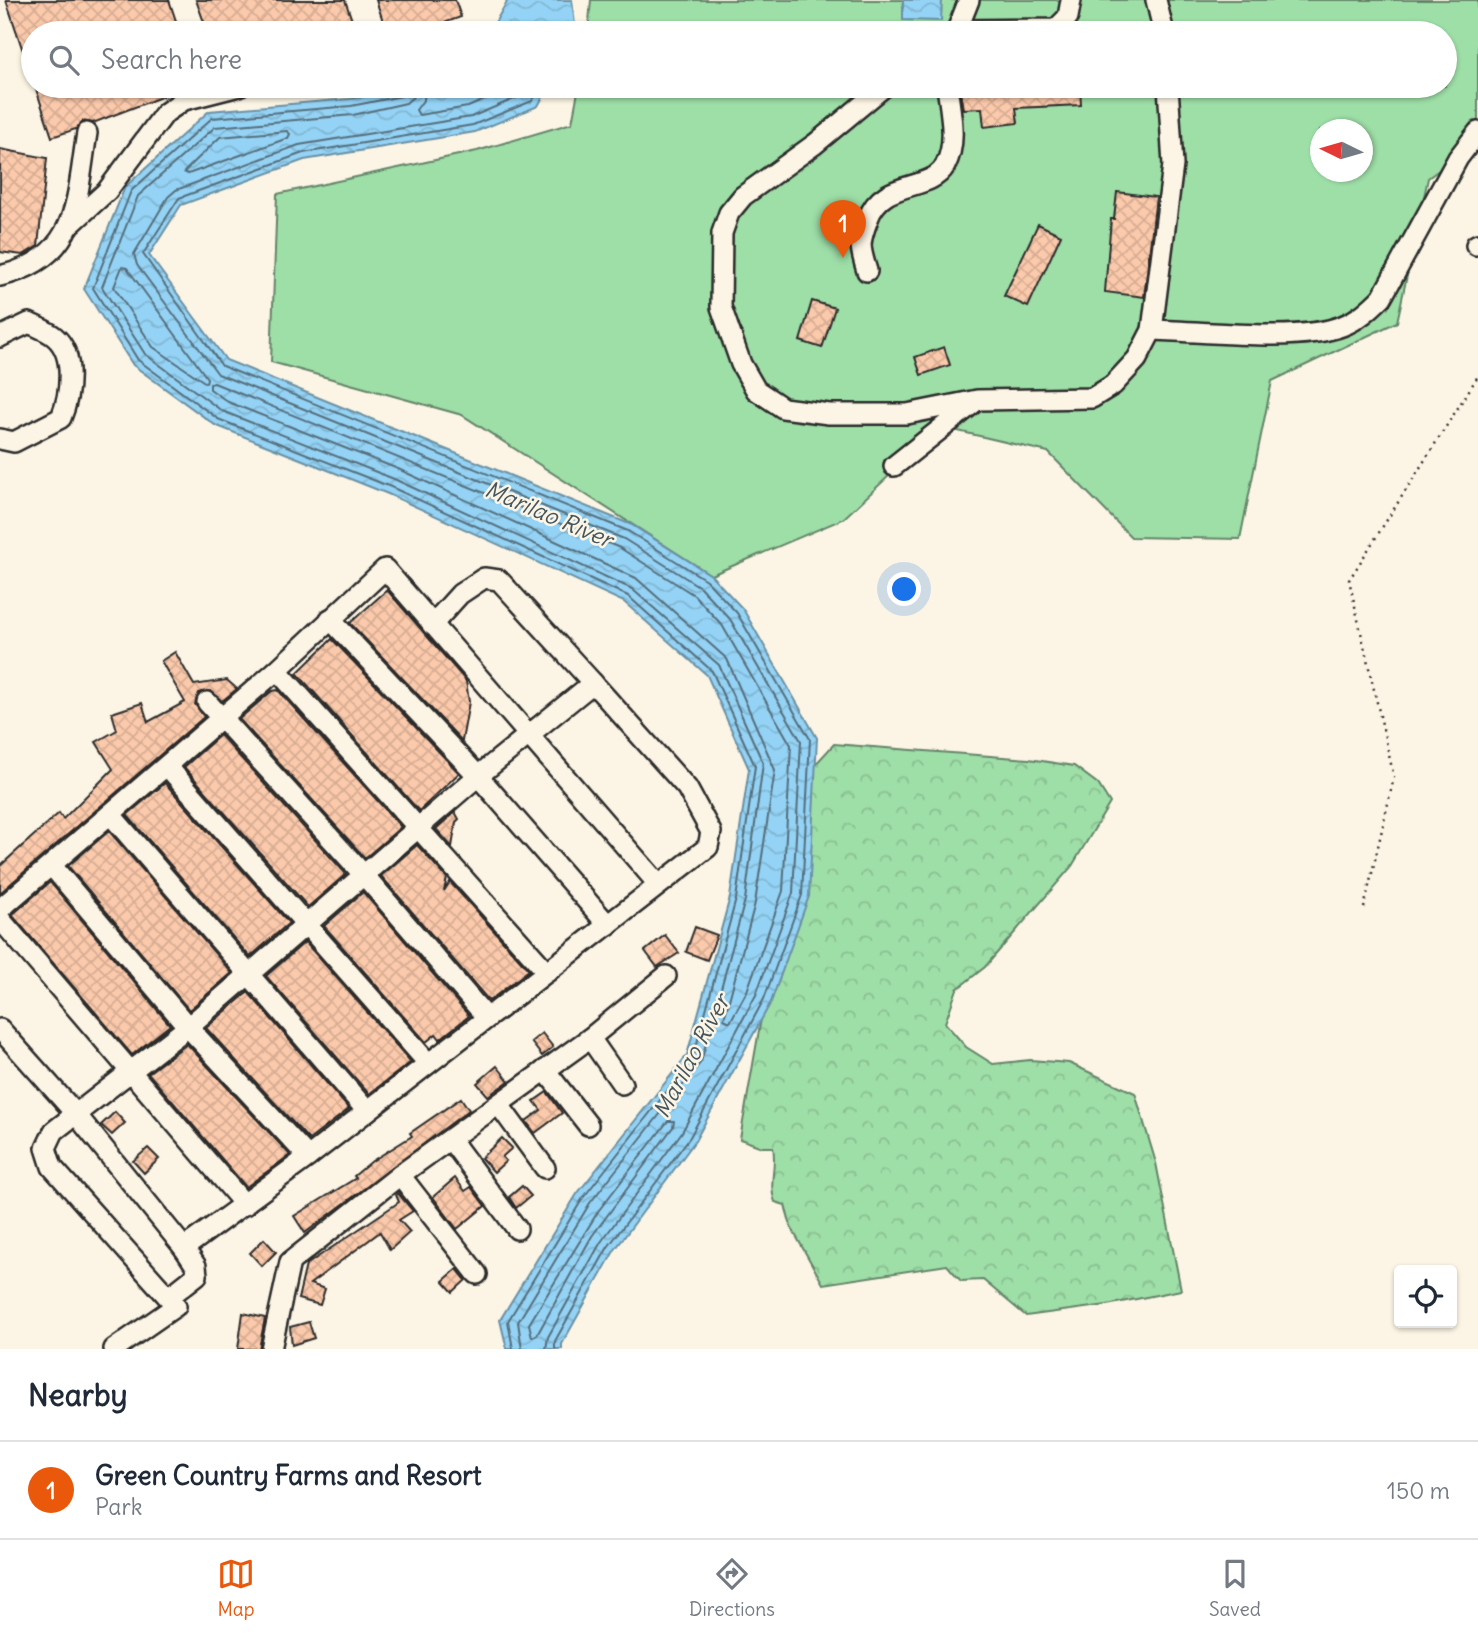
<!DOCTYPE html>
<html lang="en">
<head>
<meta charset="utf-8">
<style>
  body { margin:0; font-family:Delius,sans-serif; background:#f2f2f3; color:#1f2937 }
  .controls { position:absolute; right:21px; bottom:21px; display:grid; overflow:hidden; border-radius:7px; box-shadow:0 2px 5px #0004 }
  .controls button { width:63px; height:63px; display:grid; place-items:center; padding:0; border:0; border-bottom:2px solid #e0e1e3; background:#fff; color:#1f2937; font:35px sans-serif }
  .compass { position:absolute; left:1310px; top:119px; width:63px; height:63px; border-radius:50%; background:#fff; box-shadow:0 2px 5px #0004; rotate:275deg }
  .you { position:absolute; left:905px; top:590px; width:24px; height:24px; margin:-18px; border:5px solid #fff; border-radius:50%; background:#1a73e8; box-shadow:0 0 0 10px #1a73e833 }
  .badge { display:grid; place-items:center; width:46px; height:46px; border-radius:50%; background:#ea580c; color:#fff; font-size:23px; font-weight:700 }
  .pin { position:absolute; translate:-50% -58px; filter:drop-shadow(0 2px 4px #0008) }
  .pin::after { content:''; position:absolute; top:37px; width:24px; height:21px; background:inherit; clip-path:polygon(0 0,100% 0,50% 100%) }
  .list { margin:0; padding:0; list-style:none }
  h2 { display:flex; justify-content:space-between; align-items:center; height:91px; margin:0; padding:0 28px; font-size:30px }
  h2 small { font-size:23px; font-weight:400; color:#747a83 }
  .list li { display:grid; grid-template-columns:46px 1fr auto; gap:21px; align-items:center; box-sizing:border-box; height:98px; padding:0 28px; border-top:2px solid #e0e1e3 }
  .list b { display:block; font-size:26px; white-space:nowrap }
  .list p { margin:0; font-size:23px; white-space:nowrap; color:#747a83 }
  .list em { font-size:23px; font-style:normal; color:#747a83 }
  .icon { flex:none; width:38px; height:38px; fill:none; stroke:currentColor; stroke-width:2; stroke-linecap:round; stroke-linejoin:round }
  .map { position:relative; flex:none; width:1478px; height:1349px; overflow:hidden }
  .search { position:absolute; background:#fff; box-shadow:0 2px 5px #0004; left:21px; right:21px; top:21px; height:77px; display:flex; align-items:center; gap:18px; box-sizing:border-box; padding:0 24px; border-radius:38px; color:#747a83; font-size:26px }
  .sheet { height:189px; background:#fff }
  nav { display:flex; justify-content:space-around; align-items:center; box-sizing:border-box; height:98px; border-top:2px solid #e0e1e3; background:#fff; font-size:19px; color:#747a83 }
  nav a { display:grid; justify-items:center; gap:4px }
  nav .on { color:#ea580c }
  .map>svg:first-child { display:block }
  .forest { fill:url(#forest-crowns); stroke:#648469; stroke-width:2 }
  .park { fill:#9edea7; stroke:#648469; stroke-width:2; fill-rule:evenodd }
  .water { fill:url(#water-waves); stroke:#6a90a4; stroke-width:2 }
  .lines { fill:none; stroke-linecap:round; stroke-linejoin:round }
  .shore { stroke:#556e7c; stroke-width:2 }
  .building { fill:url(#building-cross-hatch); stroke:#2b2b2b; stroke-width:2 }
  .minor-casing { stroke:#2b2b2b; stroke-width:24 }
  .path { stroke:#2b2b2b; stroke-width:2.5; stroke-dasharray:2 5; stroke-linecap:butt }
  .minor { stroke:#fcf5e5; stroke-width:19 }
  .labels { text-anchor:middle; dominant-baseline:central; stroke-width:5; stroke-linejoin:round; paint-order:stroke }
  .water-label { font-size:23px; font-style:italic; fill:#45555e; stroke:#fcf5e5 }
</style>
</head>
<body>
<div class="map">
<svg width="1478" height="1349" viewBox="0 0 1478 1349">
  <defs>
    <pattern id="forest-crowns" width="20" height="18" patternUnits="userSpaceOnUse" patternTransform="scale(1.75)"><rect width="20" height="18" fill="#9edea7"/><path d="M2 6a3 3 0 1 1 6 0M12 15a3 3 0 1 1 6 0" fill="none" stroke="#88bf90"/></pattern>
    <pattern id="water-waves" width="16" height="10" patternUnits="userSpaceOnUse" patternTransform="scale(1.75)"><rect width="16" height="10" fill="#94d3f5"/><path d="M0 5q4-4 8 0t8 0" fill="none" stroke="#80b5d2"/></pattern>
    <pattern id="building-cross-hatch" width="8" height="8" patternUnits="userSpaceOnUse" patternTransform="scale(1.75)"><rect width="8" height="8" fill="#fbc9ab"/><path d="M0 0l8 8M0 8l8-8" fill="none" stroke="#d7ad93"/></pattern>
  </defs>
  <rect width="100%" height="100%" fill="#fcf5e5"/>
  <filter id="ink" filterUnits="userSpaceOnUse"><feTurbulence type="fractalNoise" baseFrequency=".0143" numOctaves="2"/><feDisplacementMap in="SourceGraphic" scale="14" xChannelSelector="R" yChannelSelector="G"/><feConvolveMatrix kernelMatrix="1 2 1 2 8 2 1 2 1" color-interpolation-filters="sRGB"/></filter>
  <g filter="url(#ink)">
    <path class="forest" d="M834,744L1029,759L1074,766L1098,784L1110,803L1072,866L985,967L957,989L945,1023L966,1047L993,1064L1030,1060L1069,1063L1135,1093L1156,1163L1181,1290L1107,1305L1026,1316L983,1280L961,1281L947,1265L823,1284L791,1227L785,1205L775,1202C768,1184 777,1166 773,1147H762L740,1139L803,778Z"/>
    <path class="park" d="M591,0H1478V141L1428,178L1397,322L1272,381L1240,539L1131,537L1048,452L941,427L843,519L711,575L462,415L271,362L277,194L477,151L572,123L579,86H1445V33H588ZM1320,130H1362V172H1320Z"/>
    <g class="water">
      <path d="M508,0H572L576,33H489Z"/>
      <path d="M903,0H942L941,21L903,20Z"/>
      <path d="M416,86H549L538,106L475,132L304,160L181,205L149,255L226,360L632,525L711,575L743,609L817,738L809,896L771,1002L695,1141L614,1251L562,1344V1349H507L500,1320L577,1194L687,1055L730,897L749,769L707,675L624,602L388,494L215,425L133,365L84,289L125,187L209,111L350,99Z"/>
    </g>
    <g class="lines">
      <g class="shore">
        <path d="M407,86L402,96L351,106L212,118L131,191L93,288L138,360L218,419L391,487L628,596L712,671L755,766L736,899L693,1058L583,1198L508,1321L513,1349"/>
        <path d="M416,86L414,96L406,103L353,115L215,127L138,196L102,287L145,354L222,411L394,479L632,589L719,665L763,763L745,900L701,1062L590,1203L518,1322L522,1349"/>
        <path d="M426,86L424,99L416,110L419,115L468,107L518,86"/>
        <path d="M531,86L526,94L471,117L299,145L176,190L168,197L134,254L137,265L218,374L624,539L700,587L730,619L801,741L793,893L756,995L682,1132L601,1242L548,1337L546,1349"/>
        <path d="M541,86L532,101L473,125L303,153L179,198L143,254L222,366L628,531L706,580L737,613L810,739L802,895L764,999L690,1137L608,1247L555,1341V1349"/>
        <path d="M287,131L290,134L288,138L188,174L184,172L220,137Z"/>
        <path d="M122,267L127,268L207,378L206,383L153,347L114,287Z"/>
        <path d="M214,383L620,548L694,595L722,625L791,745L783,891L747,991L730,1022L724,1019L755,903L775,770L727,659L636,578L398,469L228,402L210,389V384Z"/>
        <path d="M668,1121H674L673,1127L592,1236L537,1335L532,1337L529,1324L599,1210Z"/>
      </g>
    </g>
    <g class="building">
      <path d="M6,0H169L180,33H33L31,75Z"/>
      <path d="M196,0H345L355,29L342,33H208Z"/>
      <path d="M376,0H455L461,17L416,33H387Z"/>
      <path d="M35,86H190L93,123L83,121L76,129L52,137Z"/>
      <path d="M959,86H1080L1081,105L1016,108L1018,123L984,127L982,108L963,109Z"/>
      <path d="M0,149L47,158L38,246L23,255L0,252Z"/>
      <path d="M1117,192L1156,197L1144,297L1105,292L1111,219H1114Z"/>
      <path d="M1038,224L1061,235L1028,307L1004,296Z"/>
      <path d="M812,301L835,308L822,348L800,341Z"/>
      <path d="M944,347L950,365L921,375L915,357Z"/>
      <path d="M387,590L466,681L469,702L462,741L350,623Z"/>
      <path d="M332,639L459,773L419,811L297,673Z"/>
      <path d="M175,652L194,685L227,680L237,689L222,701L211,691L199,693L195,704L204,717L0,893V866L59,813L63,819L113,769L96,742L117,730L112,713L142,703L148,722L185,702L161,661Z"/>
      <path d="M278,690L401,827L365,858L239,719L272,691Z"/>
      <path d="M220,735L346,874L308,907L184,767Z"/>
      <path d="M165,783L289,923L250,957L127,815Z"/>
      <path d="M455,812L459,819L456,822L452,847L436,829Z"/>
      <path d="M109,831L232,973L189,1010L68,866Z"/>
      <path d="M417,845L447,878L444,891L450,882L529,970L489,1001L381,876Z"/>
      <path d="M50,882L170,1025L132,1055L12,915Z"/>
      <path d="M363,892L469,1016L440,1039L436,1034L426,1042L324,926Z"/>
      <path d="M695,927L717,935L707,960L686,952Z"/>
      <path d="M665,935L679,953L657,967L645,951Z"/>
      <path d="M305,942L411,1062L369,1094L266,976Z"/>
      <path d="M248,992L349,1109L309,1140L206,1028Z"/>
      <path d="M542,1033L553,1047L542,1056L531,1042Z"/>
      <path d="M187,1044L290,1155L246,1187L148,1073Z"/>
      <path d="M497,1066L509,1081L488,1096L477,1083Z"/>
      <path d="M547,1092L562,1113L535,1133L526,1121L541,1110L534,1101Z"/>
      <path d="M461,1098L469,1110L305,1233L294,1216L356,1178L354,1176L372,1161L412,1136L410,1133Z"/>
      <path d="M115,1112L125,1123L112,1135L101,1125Z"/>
      <path d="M502,1138L512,1148L502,1157L506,1161L494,1172L481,1158Z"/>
      <path d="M148,1148L159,1159L144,1173L133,1161Z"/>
      <path d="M455,1178L465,1191L471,1187L485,1206L457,1229L433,1197Z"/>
      <path d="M522,1186L531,1196L516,1208L509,1197Z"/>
      <path d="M398,1193L413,1211L399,1220L410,1232L390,1250L380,1232L310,1284L325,1289L320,1305L298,1299L306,1265L399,1202L396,1195Z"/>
      <path d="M264,1239L276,1252L262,1266L250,1253Z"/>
      <path d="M457,1269L466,1280L453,1292L443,1281Z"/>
      <path d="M243,1313L265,1318L259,1349H238Z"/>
      <path d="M309,1322L314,1338L292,1345L290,1327Z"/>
    </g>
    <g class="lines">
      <defs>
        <g id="minor">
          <path d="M1156,0L1164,33"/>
          <path d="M958,30L1056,29L1068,17L1071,0"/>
          <path d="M956,33L969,0"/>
          <path d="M885,86L815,144L743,196L729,213L722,233L721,307L741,364L756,390L783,408L829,414H907L977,400L1092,398L1113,385L1137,359L1152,330L1173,165L1168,86"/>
          <path d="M71,224L107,191L165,113L184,100L239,86"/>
          <path d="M1476,245L1478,244"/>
          <path d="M867,271C859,246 859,243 868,219C882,178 929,193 945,166C958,142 950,111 947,86"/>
          <path d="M0,276C80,258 76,199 87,133"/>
          <path d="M1152,330C1202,331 1298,343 1342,326C1358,320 1370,309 1382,297L1458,158L1478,132"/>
          <path d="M0,337L29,323C37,327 48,331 55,337C76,355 70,396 61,418L14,442L0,439"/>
          <path d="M894,466L976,401"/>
          <path d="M330,619L478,776L608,925"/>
          <path d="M432,625L460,594L484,578L499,580L593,683"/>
          <path d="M277,670L547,972"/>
          <path d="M207,702L364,875L487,1018"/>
          <path d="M167,766L428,1063"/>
          <path d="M111,815L367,1111"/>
          <path d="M52,866L188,1027L308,1157"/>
          <path d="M0,909L277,670L385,569L658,884"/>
          <path d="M0,919L245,1205"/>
          <path d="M0,1029L75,1113L184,1248"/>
          <path d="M590,1038L622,1084"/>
          <path d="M545,1070L588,1125"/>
          <path d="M499,1105L545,1168"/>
          <path d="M451,1140L517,1229"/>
          <path d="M400,1175L477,1274"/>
          <path d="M114,1349L176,1306L52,1167L46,1148L54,1131L188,1027L478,776L593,683L687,788L711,832L708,847L308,1157L184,1248L196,1266L197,1275L169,1297"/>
          <path d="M271,1349L290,1262L400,1175L590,1038L666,976"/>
        </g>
      </defs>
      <use href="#minor" class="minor-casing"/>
      <path class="path" d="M1364,908L1394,777L1349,580L1478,376"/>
      <use href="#minor" class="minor"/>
    </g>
  </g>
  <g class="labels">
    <g class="water-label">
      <text transform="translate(549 514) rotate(23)">Marilao River</text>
      <text transform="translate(691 1056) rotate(-62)">Marilao River</text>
    </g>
  </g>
</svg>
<div class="controls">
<button><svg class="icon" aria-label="locate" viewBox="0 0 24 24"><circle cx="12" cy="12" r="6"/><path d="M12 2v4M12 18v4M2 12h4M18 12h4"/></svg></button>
</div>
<svg class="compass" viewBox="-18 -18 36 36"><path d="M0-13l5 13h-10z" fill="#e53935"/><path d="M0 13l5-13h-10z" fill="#747a83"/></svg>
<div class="you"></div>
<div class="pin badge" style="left:843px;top:258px">1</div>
<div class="search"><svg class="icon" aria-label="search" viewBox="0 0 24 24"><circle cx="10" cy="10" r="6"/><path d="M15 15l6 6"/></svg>Search here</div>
</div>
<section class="sheet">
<h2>Nearby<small></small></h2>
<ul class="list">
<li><span class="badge">1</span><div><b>Green Country Farms and Resort</b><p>Park</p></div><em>150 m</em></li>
</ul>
</section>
<nav>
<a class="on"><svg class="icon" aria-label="map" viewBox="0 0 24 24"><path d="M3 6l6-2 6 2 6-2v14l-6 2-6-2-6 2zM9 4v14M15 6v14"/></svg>Map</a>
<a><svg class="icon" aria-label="directions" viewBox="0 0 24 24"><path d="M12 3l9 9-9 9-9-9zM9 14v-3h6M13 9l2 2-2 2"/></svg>Directions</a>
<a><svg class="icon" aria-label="saved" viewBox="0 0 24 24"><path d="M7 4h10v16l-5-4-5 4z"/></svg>Saved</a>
</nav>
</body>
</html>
